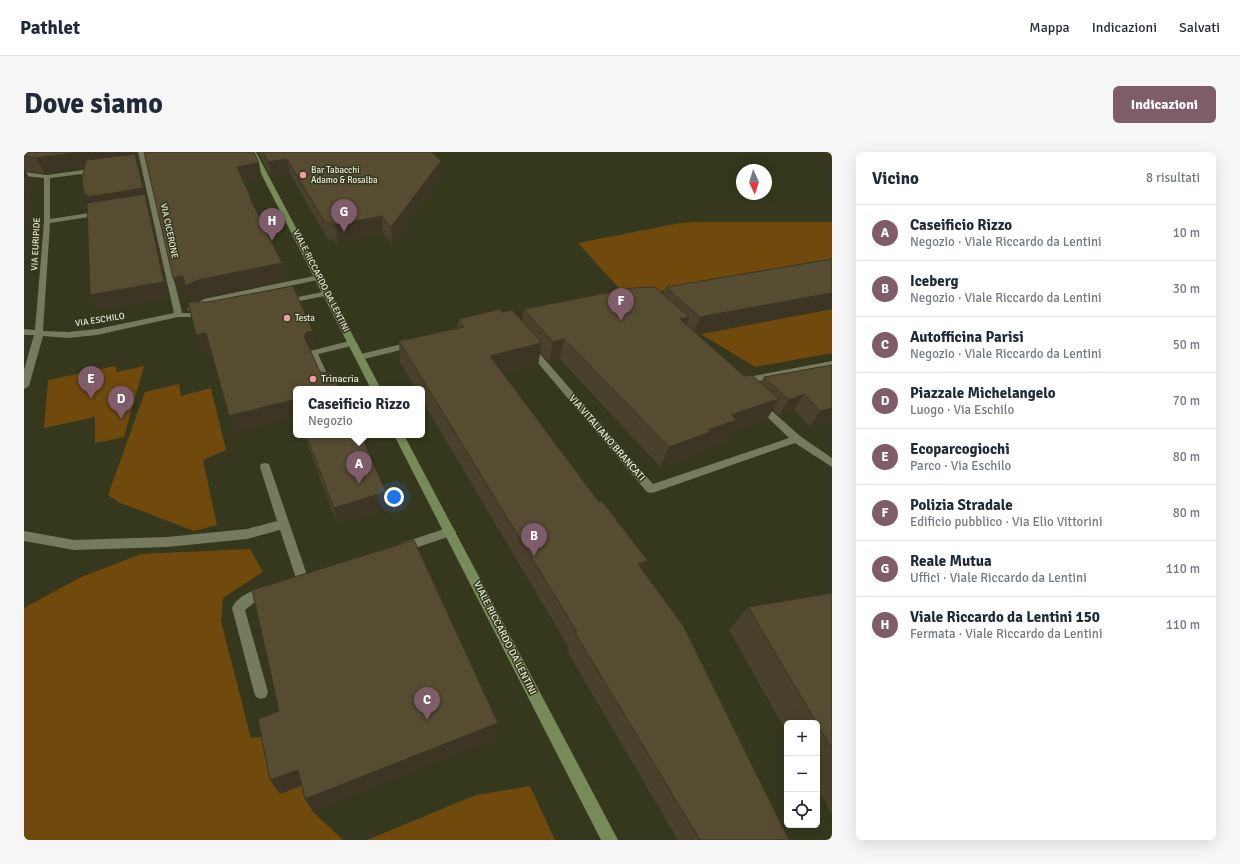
<!DOCTYPE html>
<html lang="it">
<head>
<meta charset="utf-8">
<style>
  body { margin:0; font-family:Signika,sans-serif; background:#f6f6f7; color:#1f2937 }
  .controls { position:absolute; right:12px; bottom:12px; display:grid; overflow:hidden; border-radius:6px; box-shadow:0 4px 16px #0002 }
  .controls button { width:36px; height:36px; display:grid; place-items:center; padding:0; border:0; border-bottom:1px solid #e0e1e3; background:#fff; color:#1f2937; font:20px sans-serif }
  .compass { position:absolute; left:712px; top:12px; width:36px; height:36px; border-radius:50%; background:#fff; box-shadow:0 4px 16px #0002; rotate:176deg }
  .you { position:absolute; left:370px; top:345px; width:14px; height:14px; margin:-10px; border:3px solid #fff; border-radius:50%; background:#1a73e8; box-shadow:0 0 0 6px #1a73e833 }
  .badge { display:grid; place-items:center; width:26px; height:26px; border-radius:50%; background:#7e5c69; color:#fff; font-size:13px; font-weight:700 }
  .pin { position:absolute; translate:-50% -33px; filter:drop-shadow(0 1px 2px #0008) }
  .pin::after { content:''; position:absolute; top:21px; width:14px; height:12px; background:inherit; clip-path:polygon(0 0,100% 0,50% 100%) }
  .popup { position:absolute; left:269px; top:234px; width:132px; height:52px; box-sizing:border-box; display:grid; place-content:center; border-radius:6px; background:#fff; filter:drop-shadow(0 1px 3px #0005); font-size:13px; white-space:nowrap; color:#747a83 }
  .popup b { font-size:15px; color:#1f2937 }
  .popup::after { content:''; position:absolute; left:50%; top:100%; margin-left:-8px; border:8px solid transparent; border-top-color:#fff }
  .list { margin:0; padding:0; list-style:none }
  h2 { display:flex; justify-content:space-between; align-items:center; height:52px; margin:0; padding:0 16px; font-size:17px }
  h2 small { font-size:13px; font-weight:400; color:#747a83 }
  .list li { display:grid; grid-template-columns:26px 1fr auto; gap:12px; align-items:center; box-sizing:border-box; height:56px; padding:0 16px; border-top:1px solid #e0e1e3 }
  .list b { display:block; font-size:15px; white-space:nowrap }
  .list p { margin:0; font-size:13px; white-space:nowrap; color:#747a83 }
  .list em { font-size:13px; font-style:normal; color:#747a83 }
  .icon { flex:none; width:22px; height:22px; fill:none; stroke:currentColor; stroke-width:2; stroke-linecap:round; stroke-linejoin:round }
  .map { position:relative; flex:none; width:808px; height:688px; overflow:hidden; border-radius:6px }
  header { display:flex; align-items:center; gap:24px; box-sizing:border-box; height:56px; padding:0 20px; background:#fff; border-bottom:1px solid #e0e1e3 }
  header strong { font-size:19px }
  nav { display:flex; gap:22px; margin-inline-start:auto; font-size:14px }
  .intro { display:flex; align-items:center; justify-content:space-between; box-sizing:border-box; height:96px; padding:0 24px }
  h1 { margin:0; font-size:28px }
  .button { padding:10px 18px; border-radius:6px; background:#7e5c69; color:#fff; font-size:14px; font-weight:700 }
  main { display:flex; gap:24px; padding:0 24px }
  aside { flex:1; background:#fff; border-radius:6px; box-shadow:0 4px 16px #0002 }
  .map>svg:first-child { display:block }
  .green { fill:#70490d }
  .lines { fill:none; stroke-linecap:round; stroke-linejoin:round }
  .service { fill:#777b5e; fill-rule:evenodd }
  .minor { fill:#777b5e; fill-rule:evenodd }
  .secondary { fill:#778b59; fill-rule:evenodd }
  .wall { fill:#49412b }
  .shaded-wall { fill:#3c3523 }
  .building { fill:#554c32; stroke:#3c3523 }
  .poi-dot { fill:#f39aa7; stroke:#35381d; stroke-width:1.5 }
  .labels { text-anchor:middle; dominant-baseline:central; stroke-width:3; stroke-linejoin:round; paint-order:stroke }
  .far-poi-label { font-size:9px; fill:#e8eada; stroke:#35381d; text-anchor:start }
  .far-street-label { font-size:9px; fill:#e8eada; stroke:#35381d }
  .poi-label { font-size:10px; fill:#e8eada; stroke:#35381d; text-anchor:start }
  .street-label { font-size:10px; fill:#e8eada; stroke:#35381d }
</style>
</head>
<body>
<header>
<strong>Pathlet</strong>
<nav><a>Mappa</a><a>Indicazioni</a><a>Salvati</a></nav>
</header>
<div class="intro"><h1>Dove siamo</h1><a class="button">Indicazioni</a></div>
<main>
<div class="map">
<svg width="808" height="688" viewBox="0 0 808 688">
  <rect width="100%" height="100%" fill="#35381d"/>
  <g class="green">
    <path d="M677,70H808V110L603,145L554,91L656,71Z"/>
    <path d="M808,157V201L731,215L677,182Z"/>
    <path d="M91,214L93,220L120,214L100,285L71,291V265L20,276L24,228Z"/>
    <path d="M155,232L157,244L187,236L202,298L179,308L193,373L170,379L94,350L84,343L121,240Z"/>
    <path d="M226,397L239,420L199,446L197,469L227,586L244,584L282,632L289,660L319,688H0V456L55,426L117,402Z"/>
    <path d="M506,634L531,688H343L452,643Z"/>
  </g>
  <g class="lines">
    <path class="service" d="M329,188L333,191L332,193L294,202L310,237H300L285,201L286,199Z"/>
    <g class="minor">
      <path d="M114,0H120L158,161H182L186,163L182,165H154L73,183L44,186L19,184L5,234L0,237V218L10,183H0V177L11,178L20,70V26L0,24V20L23,23L74,16L77,18L74,20L26,26V67L78,59L81,61L78,63L26,71L19,179L44,180L73,177L150,161Z"/>
      <path d="M295,123L299,125L298,127L186,151L167,159L163,157L180,147Z"/>
      <path d="M303,139H306V143L260,152L256,150L260,148Z"/>
      <path d="M390,189L393,190L394,192L393,194L336,208L332,205L333,203Z"/>
      <path d="M506,193L509,194L629,332L765,286L732,254L730,252L735,249L738,250L776,284L808,306V315L771,291L631,340L627,341L623,340L503,198L502,196Z"/>
      <path d="M808,209V215L719,232L714,229L719,226Z"/>
      <path d="M241,311L245,312L246,315L284,426L282,430L278,431L274,430L272,426L256,378L223,387L143,395L50,398L0,389V379L50,388L143,385L223,377L253,369L236,315L237,312Z"/>
      <path d="M426,375L430,377L432,380L430,383L379,400L375,398L373,395L375,392Z"/>
      <path d="M242,434L246,435L248,439L246,443L235,447L221,458L244,540L242,545L237,547L232,545L230,540L208,456C213,444 230,438 242,434Z"/>
    </g>
    <g class="secondary">
      <path d="M226,0H232L357,237H347Z"/>
      <path d="M370,283H380L594,688H577Z"/>
    </g>
  </g>
  <g class="wall">
    <path d="M0,0H113L114,8L116,15L124,50L126,56L145,145L73,158L61,15L20,21L2,19L5,26L4,27L7,33L0,84Z"/>
    <path d="M234,0H408L417,9V25L368,92L359,81L313,90L303,86L266,22L247,25Z"/>
    <path d="M799,0H808V4Z"/>
    <path d="M642,135L808,157L673,182L720,224L737,230L740,225L808,213V269L786,274L770,258L755,263L749,257L743,267L707,280L702,289L678,297L676,301L636,315L536,207L525,210L516,200L514,213L479,222L575,350L624,409L619,419L765,688H654L543,499L545,496L398,248V237H392L376,211L375,189L433,176L434,167L478,160L498,169L500,157L639,142Z"/>
    <path d="M280,283H337L364,357L313,372Z"/>
    <path d="M808,441V662L793,635V571H763V581L705,478L724,455Z"/>
  </g>
  <g class="shaded-wall">
    <path d="M55,0H113L114,8L116,15L124,50L126,56L145,145L73,158L66,143V57L60,43L113,8L20,21L12,6Z"/>
    <path d="M263,7L266,22L247,25L244,10Z"/>
    <path d="M417,9V25L368,92L367,75Z"/>
    <path d="M235,11L238,27L216,30L213,15Z"/>
    <path d="M0,15L5,26L4,27L7,33L0,84Z"/>
    <path d="M358,64L359,81L313,90L311,73Z"/>
    <path d="M258,111L262,128L180,146L167,152L164,142L155,143L149,126L159,124L174,128Z"/>
    <path d="M808,141V157L669,183L676,165Z"/>
    <path d="M665,165L657,185L656,167Z"/>
    <path d="M289,179L292,196L286,198L280,184L283,180Z"/>
    <path d="M182,181L188,198L178,200L172,183Z"/>
    <path d="M540,187L536,207L525,210L529,190Z"/>
    <path d="M518,191L514,213L464,226L466,204Z"/>
    <path d="M780,242L770,258L755,263L765,248Z"/>
    <path d="M755,247L743,267L707,280L702,289L678,297L676,301L636,315L645,295L684,278L707,263Z"/>
    <path d="M269,248L272,261V266L211,281L205,264Z"/>
    <path d="M808,256V269L786,274L796,259Z"/>
    <path d="M362,340L364,357L313,372L310,356Z"/>
    <path d="M624,409L614,429V412Z"/>
    <path d="M474,571L470,588L289,660L281,647Z"/>
    <path d="M274,618L282,632L256,642L246,628Z"/>
  </g>
  <g class="building">
    <path d="M0,0H55L12,6L0,4Z"/>
    <path d="M120,0H230L235,11L213,15L227,46H226L258,111L174,128L161,134L159,124L149,126Z"/>
    <path d="M239,0H408L417,9L367,75L358,64L311,73L300,69L263,7L244,10Z"/>
    <path d="M111,2L119,36L63,45V42L60,43L58,27L62,8Z"/>
    <path d="M121,42L140,130L66,143L63,51Z"/>
    <path d="M808,107V141L676,165L642,135Z"/>
    <path d="M269,134L289,179L283,180L280,184L296,220L308,221L316,237H272V256L269,248L205,264L182,181L172,183L164,150H183Z"/>
    <path d="M631,135L665,165L656,167L702,208L720,224L728,223L755,247L707,263L713,268L684,278L686,280L645,295L540,187L529,190L500,157L608,136Z"/>
    <path d="M476,157L478,160L488,158L518,191L466,204L575,350L578,349L624,409L614,412L660,475L765,688H676L551,481L553,480L375,189L440,175L434,167Z"/>
    <path d="M808,213V256L796,259L780,242L765,248L740,225Z"/>
    <path d="M282,283H337L362,340L310,356Z"/>
    <path d="M390,388L474,571L281,647L274,618L246,628L234,567L255,559L228,438Z"/>
    <path d="M808,441V597L724,455Z"/>
  </g>
  <g class="poi-dot">
    <circle cx="279" cy="23" r="4"/>
    <circle cx="263" cy="166" r="4"/>
    <circle cx="289" cy="227" r="4"/>
  </g>
  <g class="labels">
    <g class="far-poi-label">
      <text x="287" y="18">Bar Tabacchi<tspan x="287" dy="10">Adamo &amp; Rosalba</tspan></text>
      <text x="271" y="166">Testa</text>
    </g>
    <g class="far-street-label">
      <text transform="translate(145 79) rotate(78)">VIA CICERONE</text>
      <text transform="translate(12 92) rotate(-87)">VIA EURIPIDE</text>
      <text transform="translate(297 129) rotate(63)">VIALE RICCARDO DA LENTINI</text>
      <text transform="translate(76 168) rotate(-9)">VIA ESCHILO</text>
    </g>
    <g class="poi-label">
      <text x="297" y="227">Trinacria</text>
    </g>
    <g class="street-label">
      <text transform="translate(583 286) rotate(49)">VIA VITALIANO BRANCATI</text>
      <text transform="translate(481 486) rotate(63)">VIALE RICCARDO DA LENTINI</text>
    </g>
  </g>
</svg>
<div class="controls">
<button>+</button>
<button>−</button>
<button><svg class="icon" aria-label="locate" viewBox="0 0 24 24"><circle cx="12" cy="12" r="6"/><path d="M12 2v4M12 18v4M2 12h4M18 12h4"/></svg></button>
</div>
<svg class="compass" viewBox="-18 -18 36 36"><path d="M0-13l5 13h-10z" fill="#e53935"/><path d="M0 13l5-13h-10z" fill="#747a83"/></svg>
<div class="you"></div>
<div class="pin badge" style="left:335px;top:332px">A</div>
<div class="popup"><b>Caseificio Rizzo</b>Negozio</div>
<div class="pin badge" style="left:510px;top:404px">B</div>
<div class="pin badge" style="left:403px;top:568px">C</div>
<div class="pin badge" style="left:97px;top:267px">D</div>
<div class="pin badge" style="left:67px;top:247px">E</div>
<div class="pin badge" style="left:597px;top:169px">F</div>
<div class="pin badge" style="left:320px;top:80px">G</div>
<div class="pin badge" style="left:248px;top:89px">H</div>
</div>
<aside>
<h2>Vicino<small>8 risultati</small></h2>
<ul class="list">
<li><span class="badge">A</span><div><b>Caseificio Rizzo</b><p>Negozio · Viale Riccardo da Lentini</p></div><em>10 m</em></li>
<li><span class="badge">B</span><div><b>Iceberg</b><p>Negozio · Viale Riccardo da Lentini</p></div><em>30 m</em></li>
<li><span class="badge">C</span><div><b>Autofficina Parisi</b><p>Negozio · Viale Riccardo da Lentini</p></div><em>50 m</em></li>
<li><span class="badge">D</span><div><b>Piazzale Michelangelo</b><p>Luogo · Via Eschilo</p></div><em>70 m</em></li>
<li><span class="badge">E</span><div><b>Ecoparcogiochi</b><p>Parco · Via Eschilo</p></div><em>80 m</em></li>
<li><span class="badge">F</span><div><b>Polizia Stradale</b><p>Edificio pubblico · Via Elio Vittorini</p></div><em>80 m</em></li>
<li><span class="badge">G</span><div><b>Reale Mutua</b><p>Uffici · Viale Riccardo da Lentini</p></div><em>110 m</em></li>
<li><span class="badge">H</span><div><b>Viale Riccardo da Lentini 150</b><p>Fermata · Viale Riccardo da Lentini</p></div><em>110 m</em></li>
</ul>
</aside>
</main>
</body>
</html>
